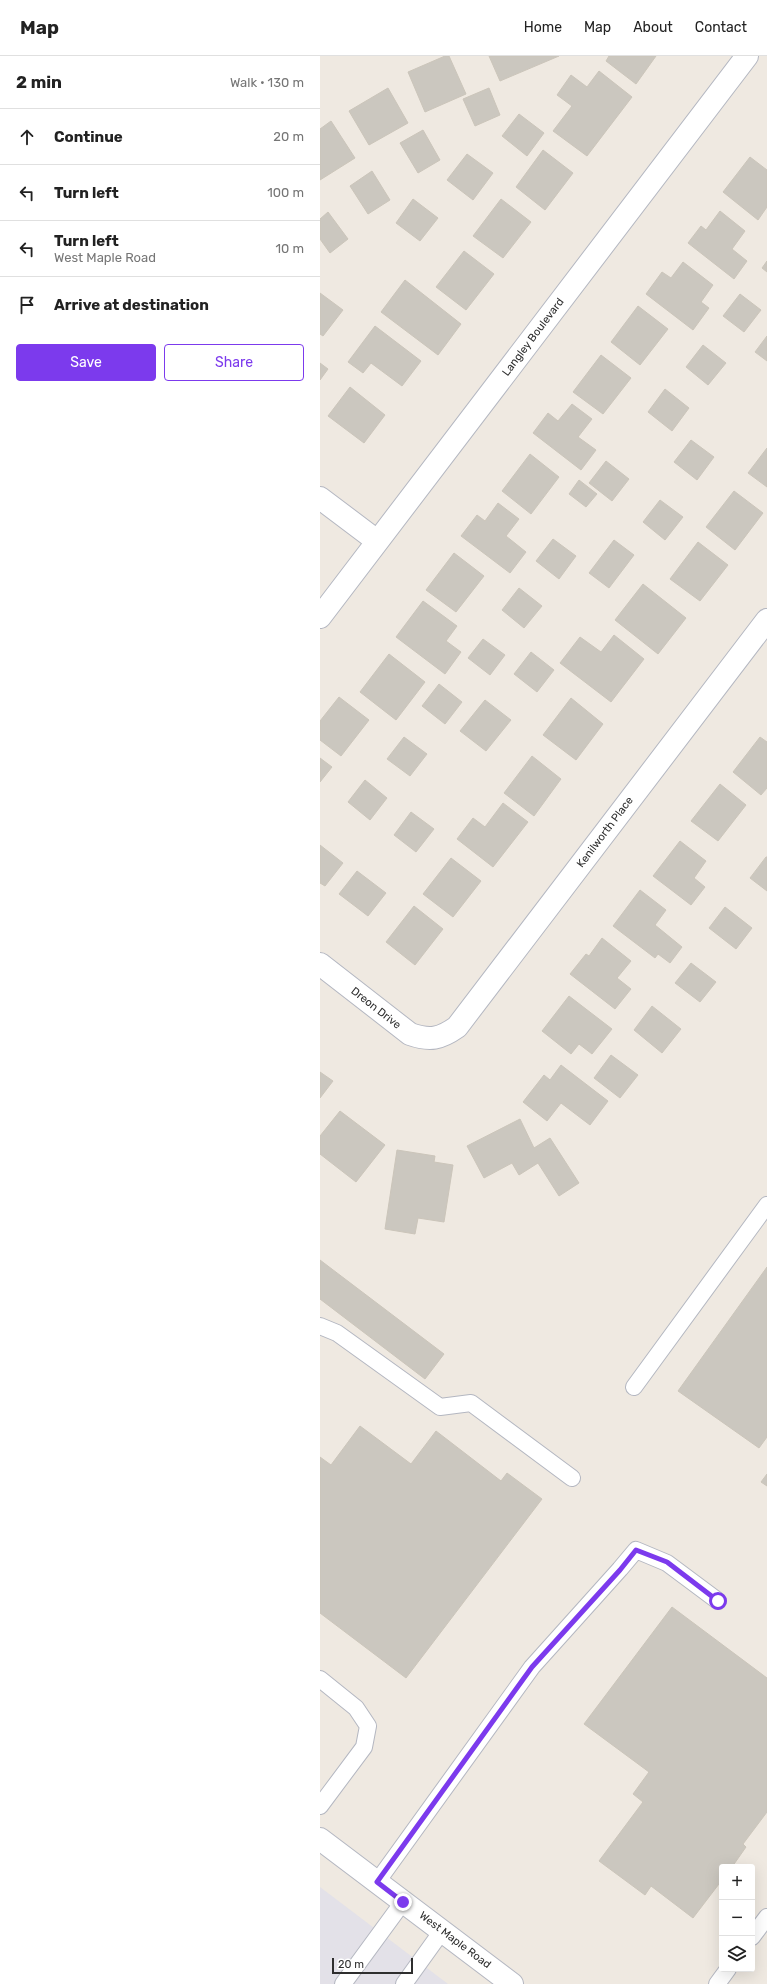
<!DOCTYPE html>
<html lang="en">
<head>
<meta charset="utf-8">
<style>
  body { margin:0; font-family:Rubik,sans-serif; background:#f2f2f2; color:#222 }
  .controls { position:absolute; right:12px; bottom:12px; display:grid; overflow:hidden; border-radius:4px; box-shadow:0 4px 16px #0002 }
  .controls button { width:36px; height:36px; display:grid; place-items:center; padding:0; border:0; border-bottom:1px solid #e0e0e0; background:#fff; color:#222; font:20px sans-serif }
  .scale { position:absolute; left:12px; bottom:10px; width:81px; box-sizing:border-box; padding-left:4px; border:2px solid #2e2e2e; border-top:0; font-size:11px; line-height:14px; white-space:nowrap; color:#2e2e2e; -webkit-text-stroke:3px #fff; paint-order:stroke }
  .stop { position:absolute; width:12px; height:12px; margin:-9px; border:3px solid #7c3aed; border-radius:50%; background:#fff }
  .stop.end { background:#7c3aed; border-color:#fff; box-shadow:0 1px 4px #0008 }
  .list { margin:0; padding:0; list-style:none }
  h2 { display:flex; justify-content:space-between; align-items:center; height:52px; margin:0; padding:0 16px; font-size:17px }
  h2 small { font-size:13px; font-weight:400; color:#767676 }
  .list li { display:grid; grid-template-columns:26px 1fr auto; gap:12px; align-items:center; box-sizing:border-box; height:56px; padding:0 16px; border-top:1px solid #e0e0e0 }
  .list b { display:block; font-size:15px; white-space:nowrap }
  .list p { margin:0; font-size:13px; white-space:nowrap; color:#767676 }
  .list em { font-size:13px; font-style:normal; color:#767676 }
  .actions { display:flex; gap:8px; padding:12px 16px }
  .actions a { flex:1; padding:9px 0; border:1px solid #7c3aed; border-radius:4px; text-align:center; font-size:14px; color:#7c3aed }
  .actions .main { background:#7c3aed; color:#fff }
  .icon { flex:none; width:22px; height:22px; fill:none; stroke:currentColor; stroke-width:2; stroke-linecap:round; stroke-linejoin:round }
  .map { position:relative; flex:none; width:447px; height:1928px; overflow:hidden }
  header { display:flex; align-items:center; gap:24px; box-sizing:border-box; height:56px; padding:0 20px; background:#fff; border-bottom:1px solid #e0e0e0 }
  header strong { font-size:19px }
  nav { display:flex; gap:22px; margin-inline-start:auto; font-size:14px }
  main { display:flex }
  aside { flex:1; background:#fff }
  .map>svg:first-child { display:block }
  .industrial { fill:#e3e1e8 }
  .building { fill:#cbc7bf; stroke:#cbc5ba }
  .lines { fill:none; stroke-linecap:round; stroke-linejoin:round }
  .service-casing { stroke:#b4b7c1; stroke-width:18 }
  .minor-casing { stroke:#b4b7c1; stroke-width:24 }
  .secondary-casing { stroke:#b4b7c1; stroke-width:24 }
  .service { stroke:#fff; stroke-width:16 }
  .minor { stroke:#fff; stroke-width:22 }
  .secondary { stroke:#fff; stroke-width:22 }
  .route { stroke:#7c3aed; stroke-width:5 }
  .labels { text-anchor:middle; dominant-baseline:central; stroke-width:4; stroke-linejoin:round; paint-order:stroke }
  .street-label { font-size:11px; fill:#2e2e2e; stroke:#fff }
</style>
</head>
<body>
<header>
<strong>Map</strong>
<nav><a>Home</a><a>Map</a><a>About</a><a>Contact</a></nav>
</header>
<main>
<aside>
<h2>2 min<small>Walk · 130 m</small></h2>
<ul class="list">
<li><svg class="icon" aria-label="ahead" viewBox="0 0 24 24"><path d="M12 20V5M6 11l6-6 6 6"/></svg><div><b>Continue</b></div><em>20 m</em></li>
<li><svg class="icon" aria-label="left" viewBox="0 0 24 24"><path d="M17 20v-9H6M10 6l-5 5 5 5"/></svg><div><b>Turn left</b></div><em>100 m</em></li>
<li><svg class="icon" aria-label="left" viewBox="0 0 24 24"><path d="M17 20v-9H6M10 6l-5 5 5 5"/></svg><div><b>Turn left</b><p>West Maple Road</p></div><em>10 m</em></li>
<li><svg class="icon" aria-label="arrive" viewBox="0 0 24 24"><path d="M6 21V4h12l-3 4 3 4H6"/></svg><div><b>Arrive at destination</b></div></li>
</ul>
<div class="actions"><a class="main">Save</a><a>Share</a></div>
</aside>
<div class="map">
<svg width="447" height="1928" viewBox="0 0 447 1928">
  <rect width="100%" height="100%" fill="#efe9e1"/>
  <path class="industrial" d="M0,1831L128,1928H0Z"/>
  <g class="building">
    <path d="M125,0H129L146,38L105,56L88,16Z"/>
    <path d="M169,0H239L180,25Z"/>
    <path d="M289,0H336L316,28L286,5Z"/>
    <path d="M279,15L312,41L267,100L233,75L252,50L237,39L251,19L267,31Z"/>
    <path d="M68,32L88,67L49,89L29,55Z"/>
    <path d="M169,32L180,59L155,70L143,43Z"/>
    <path d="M199,58L224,77L207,100L182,80Z"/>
    <path d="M11,65L35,102L0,124V73Z"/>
    <path d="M103,74L120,104L98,117L80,87Z"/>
    <path d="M223,94L253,117L225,154L196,131Z"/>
    <path d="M147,98L173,117L153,144L127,124Z"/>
    <path d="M430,101L447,114V151L438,164L403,136Z"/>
    <path d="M52,115L70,144L48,158L30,130Z"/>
    <path d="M93,143L118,162L100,185L76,167Z"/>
    <path d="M181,143L211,166L183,202L153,180Z"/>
    <path d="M400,155L425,175L412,193L427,205L414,223L368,187L381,170L386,174Z"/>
    <path d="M8,156L28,183L10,197L0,183V163Z"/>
    <path d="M144,195L174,218L146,254L116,231Z"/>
    <path d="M447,205V216L442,212Z"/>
    <path d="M363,206L393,229L381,246L389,252L373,274L326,238L342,216L351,222Z"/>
    <path d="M85,224L141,268L118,299L61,256Z"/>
    <path d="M0,237L23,254L3,280L0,278Z"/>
    <path d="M420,238L441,254L424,276L403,260Z"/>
    <path d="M318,250L348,273L320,309L291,286Z"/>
    <path d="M55,270L101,305L82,330L51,307L43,317L28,306Z"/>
    <path d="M447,280V305L435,296Z"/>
    <path d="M383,289L406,307L388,329L366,311Z"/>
    <path d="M281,299L311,322L283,358L253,336Z"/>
    <path d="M0,307L8,313L0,324Z"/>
    <path d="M30,331L65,359L44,387L8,360Z"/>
    <path d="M345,333L369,352L352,375L328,356Z"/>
    <path d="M252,348L272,363L258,381L276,394L261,414L213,377L228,357L238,365Z"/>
    <path d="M371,384L394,401L377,424L354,406Z"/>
    <path d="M447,392V431L428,417Z"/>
    <path d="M210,398L239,421L211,458L182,435Z"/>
    <path d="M286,405L309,423L292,445L269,427Z"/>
    <path d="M259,424L277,438L266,451L249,438Z"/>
    <path d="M414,435L443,457L415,494L386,471Z"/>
    <path d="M340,444L363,461L345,484L323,466Z"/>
    <path d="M178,447L199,463L186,480L206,496L190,517L141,480L157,459L165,465Z"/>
    <path d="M233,483L256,500L239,523L216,505Z"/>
    <path d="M294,484L314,499L289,532L269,517Z"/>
    <path d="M378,486L408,509L380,545L350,523Z"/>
    <path d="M134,497L164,520L136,556L106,534Z"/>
    <path d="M323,528L366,562L338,598L295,564Z"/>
    <path d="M199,532L222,550L204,572L182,554Z"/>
    <path d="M103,545L137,570L126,585L141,596L125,618L76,581Z"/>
    <path d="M294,579L324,603L291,646L240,607L260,581L281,596Z"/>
    <path d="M163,583L185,599L170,619L148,602Z"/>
    <path d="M211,596L234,614L217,636L194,618Z"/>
    <path d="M69,598L105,626L76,664L40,636Z"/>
    <path d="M119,628L142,646L125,668L102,650Z"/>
    <path d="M19,641L49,664L21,700L0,684V665Z"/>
    <path d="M251,642L283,668L256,704L223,679Z"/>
    <path d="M165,644L191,664L166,695L140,675Z"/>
    <path d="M84,681L107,698L90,720L67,703Z"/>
    <path d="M440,681L447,686V732L441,739L413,716Z"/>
    <path d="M212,700L241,723L214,760L184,737Z"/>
    <path d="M0,702L12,711L0,726Z"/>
    <path d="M45,724L67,742L50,764L28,746Z"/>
    <path d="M400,728L426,749L398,785L371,765Z"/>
    <path d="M183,747L208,766L173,811L137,783L153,762L165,771Z"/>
    <path d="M91,756L114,773L96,796L74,779Z"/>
    <path d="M360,785L386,805L374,822L385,831L371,849L333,820Z"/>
    <path d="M0,789L23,807L5,830L0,827Z"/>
    <path d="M446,801H447V835L430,822Z"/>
    <path d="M131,802L161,825L133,861L103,838Z"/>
    <path d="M37,815L66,837L48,860L19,838Z"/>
    <path d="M320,834L346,854L335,869L362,891L350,907L338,898L335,902L293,870Z"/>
    <path d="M94,850L123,873L95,909L66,886Z"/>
    <path d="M405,851L432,872L416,893L389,872Z"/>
    <path d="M282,882L311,905L297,922L311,933L295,953L250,918L266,898L269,900Z"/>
    <path d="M371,907L396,926L380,946L355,927Z"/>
    <path d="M249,940L292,973L272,998L259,988L251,998L222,975Z"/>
    <path d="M332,950L361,973L342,997L314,974Z"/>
    <path d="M291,999L318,1019L300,1042L274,1022Z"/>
    <path d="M241,1009L288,1045L270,1069L241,1047L227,1065L203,1046L224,1019L230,1024Z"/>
    <path d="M0,1016L13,1025L0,1042Z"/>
    <path d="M20,1055L65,1089L36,1126L0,1098V1080Z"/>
    <path d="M200,1063L214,1092L230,1082L259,1127L239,1140L218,1107L199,1119L192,1107L164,1122L147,1090Z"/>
    <path d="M77,1094L115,1100L114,1106L133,1109L124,1166L98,1162L95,1178L65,1173Z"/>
    <path d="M0,1204L124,1298L105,1323L0,1243Z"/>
    <path d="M447,1211V1381L439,1392L358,1335Z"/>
    <path d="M40,1370L91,1408L116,1375L181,1425L187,1417L222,1443L86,1622L0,1557V1401L11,1409Z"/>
    <path d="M447,1418V1430L441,1426Z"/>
    <path d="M352,1551L447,1622V1756L423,1788L426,1791L412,1811H402V1824L373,1862L331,1830L325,1839L279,1805L323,1746L313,1738L329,1716L264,1668Z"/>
  </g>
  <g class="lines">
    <defs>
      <g id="service">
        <path d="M0,1270L17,1277L120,1351L151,1347L252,1422"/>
        <path d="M314,1331L447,1149"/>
        <path d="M0,1623L36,1652L48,1670L44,1691L0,1750"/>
        <path d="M57,1826L212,1611L300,1513L316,1494L347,1507L398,1545"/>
        <path d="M432,1881L447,1861"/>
        <path d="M23,1928L83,1846"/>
        <path d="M84,1928L122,1875"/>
        <path d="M397,1928L408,1913"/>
      </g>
      <g id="minor">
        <path d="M0,442L57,485"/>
        <path d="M0,561L427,0"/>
        <path d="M0,908L90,978C110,985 120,983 137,971L447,564"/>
      </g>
      <path id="secondary" d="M0,1783L192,1928"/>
    </defs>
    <use href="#service" class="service-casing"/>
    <use href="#minor" class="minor-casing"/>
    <use href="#secondary" class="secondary-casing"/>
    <use href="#service" class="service"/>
    <use href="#minor" class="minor"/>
    <use href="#secondary" class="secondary"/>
  </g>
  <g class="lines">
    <path class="route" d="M83,1846L57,1826L212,1611L300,1514L316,1494L347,1506L398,1545"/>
  </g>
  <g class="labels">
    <g class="street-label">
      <text transform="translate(213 281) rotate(-53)">Langley Boulevard</text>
      <text transform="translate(285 776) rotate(-53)">Kenilworth Place</text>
      <text transform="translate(56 952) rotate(38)">Dreon Drive</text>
      <text transform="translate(135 1884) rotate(37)">West Maple Road</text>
    </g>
  </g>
</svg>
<div class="controls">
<button>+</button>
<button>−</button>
<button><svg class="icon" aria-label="layers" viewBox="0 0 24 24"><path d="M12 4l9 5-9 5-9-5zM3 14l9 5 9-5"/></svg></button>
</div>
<div class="scale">20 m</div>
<div class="stop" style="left:398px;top:1545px"></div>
<div class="stop end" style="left:83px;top:1846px"></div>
</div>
</main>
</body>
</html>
